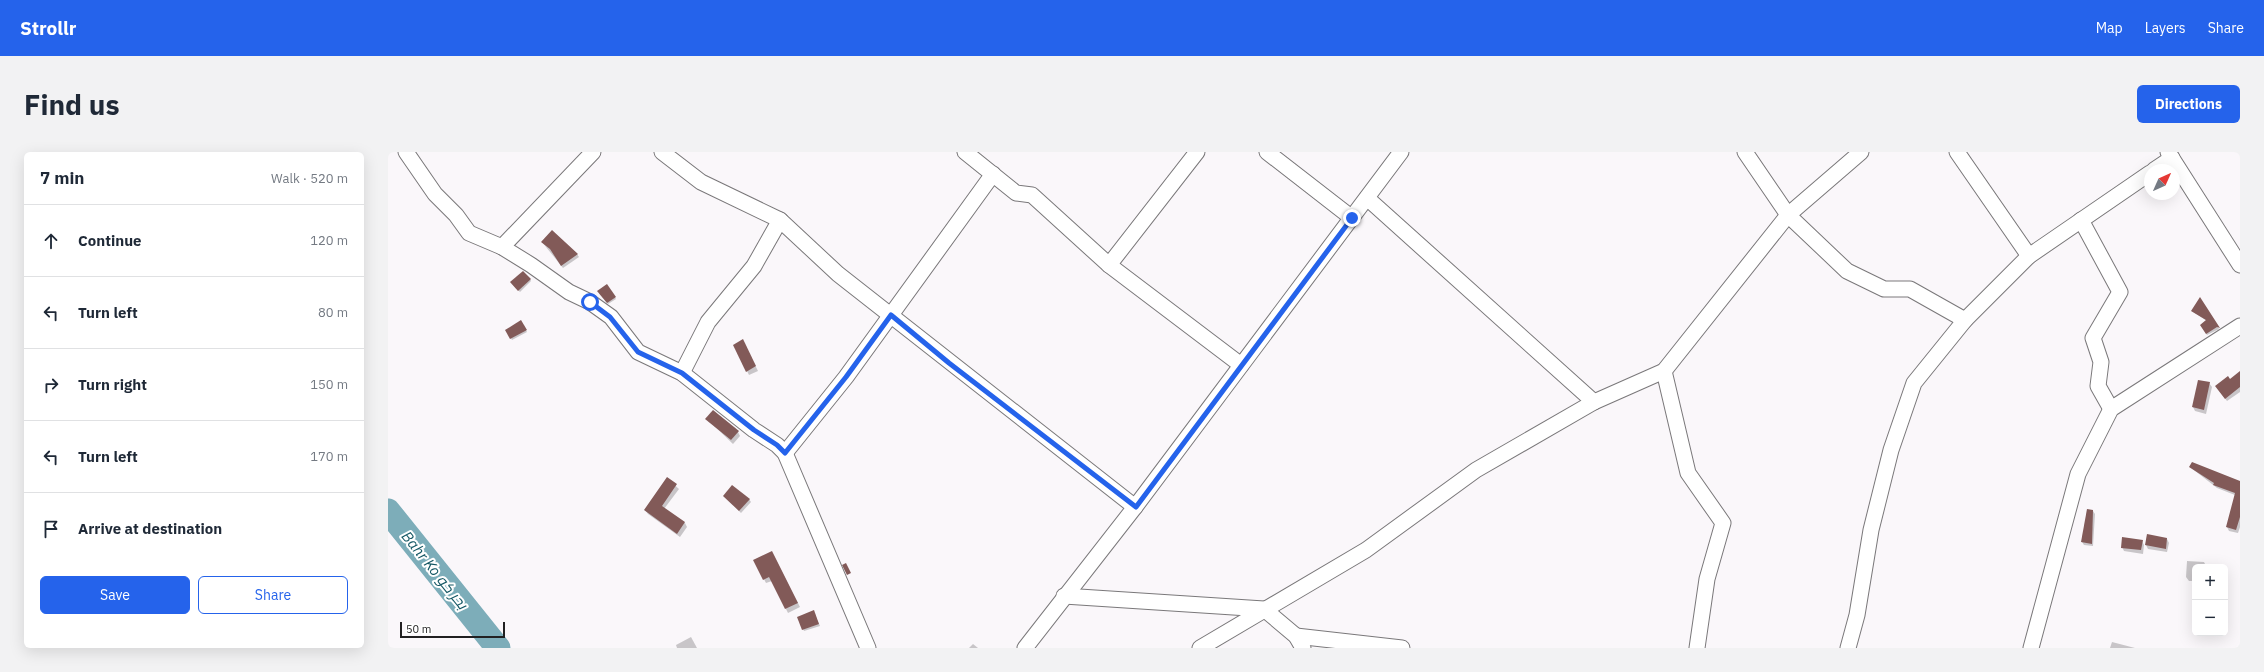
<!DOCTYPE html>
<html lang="en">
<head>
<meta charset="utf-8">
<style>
  body { margin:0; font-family:"IBM Plex Sans",Cairo,sans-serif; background:#f2f2f3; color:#1f2937 }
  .controls { position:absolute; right:12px; bottom:12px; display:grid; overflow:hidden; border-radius:6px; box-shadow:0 4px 16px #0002 }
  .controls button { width:36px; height:36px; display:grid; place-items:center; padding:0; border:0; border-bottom:1px solid #e0e1e3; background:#fff; color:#1f2937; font:20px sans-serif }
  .compass { position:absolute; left:1756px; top:12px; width:36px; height:36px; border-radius:50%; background:#fff; box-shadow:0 4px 16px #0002; rotate:45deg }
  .scale { position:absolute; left:12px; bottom:10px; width:105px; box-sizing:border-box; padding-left:4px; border:2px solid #212021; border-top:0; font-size:11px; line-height:14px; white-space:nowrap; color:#212021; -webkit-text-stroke:3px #fff; paint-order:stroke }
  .stop { position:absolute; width:12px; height:12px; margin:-9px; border:3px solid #2563eb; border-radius:50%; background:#fff }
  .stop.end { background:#2563eb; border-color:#fff; box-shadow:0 1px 4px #0008 }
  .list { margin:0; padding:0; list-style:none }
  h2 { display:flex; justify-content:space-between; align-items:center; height:52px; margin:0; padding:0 16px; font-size:17px }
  h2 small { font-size:13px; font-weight:400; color:#747a83 }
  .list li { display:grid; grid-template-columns:26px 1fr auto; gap:12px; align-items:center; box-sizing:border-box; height:72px; padding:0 16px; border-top:1px solid #e0e1e3 }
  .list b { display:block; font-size:15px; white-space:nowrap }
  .list em { font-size:13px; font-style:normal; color:#747a83 }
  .actions { display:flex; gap:8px; padding:12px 16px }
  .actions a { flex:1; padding:9px 0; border:1px solid #2563eb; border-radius:6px; text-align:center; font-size:14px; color:#2563eb }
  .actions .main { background:#2563eb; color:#fff }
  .icon { flex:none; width:22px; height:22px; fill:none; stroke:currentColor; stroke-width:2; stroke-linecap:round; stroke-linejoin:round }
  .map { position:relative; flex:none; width:1852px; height:496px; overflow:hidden; border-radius:6px }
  header { display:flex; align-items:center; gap:24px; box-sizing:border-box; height:56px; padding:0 20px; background:#2563eb; color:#fff }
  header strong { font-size:19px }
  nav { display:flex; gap:22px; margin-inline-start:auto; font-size:14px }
  .intro { display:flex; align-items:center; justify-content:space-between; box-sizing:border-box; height:96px; padding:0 24px }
  h1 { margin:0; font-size:28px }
  .button { padding:10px 18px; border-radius:6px; background:#2563eb; color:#fff; font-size:14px; font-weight:700 }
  main { display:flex; gap:24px; padding:0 24px }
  aside { flex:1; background:#fff; border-radius:6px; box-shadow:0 4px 16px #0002 }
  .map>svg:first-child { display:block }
  .shadow { fill:#0003 }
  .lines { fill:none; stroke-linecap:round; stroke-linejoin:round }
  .river { stroke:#7dadb9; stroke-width:25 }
  .building { fill:#825a58 }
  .minor-casing { stroke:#7a787a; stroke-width:17 }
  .minor { stroke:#fff; stroke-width:15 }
  .route { stroke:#2563eb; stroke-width:5 }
  .labels { text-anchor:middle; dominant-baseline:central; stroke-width:4; stroke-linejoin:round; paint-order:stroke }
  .water-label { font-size:15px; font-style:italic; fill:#145764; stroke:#fff }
</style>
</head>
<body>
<header>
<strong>Strollr</strong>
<nav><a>Map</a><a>Layers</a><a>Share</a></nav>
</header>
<div class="intro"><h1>Find us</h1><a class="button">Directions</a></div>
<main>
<aside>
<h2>7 min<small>Walk · 520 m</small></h2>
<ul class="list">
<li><svg class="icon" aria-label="ahead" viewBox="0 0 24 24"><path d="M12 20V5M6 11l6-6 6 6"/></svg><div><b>Continue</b></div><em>120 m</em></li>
<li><svg class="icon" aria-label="left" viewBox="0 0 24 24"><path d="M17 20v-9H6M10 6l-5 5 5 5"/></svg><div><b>Turn left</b></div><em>80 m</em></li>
<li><svg class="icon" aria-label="right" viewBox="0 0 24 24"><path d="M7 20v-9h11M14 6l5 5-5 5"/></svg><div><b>Turn right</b></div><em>150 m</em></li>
<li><svg class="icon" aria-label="left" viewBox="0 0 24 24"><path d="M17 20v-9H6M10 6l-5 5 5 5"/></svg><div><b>Turn left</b></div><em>170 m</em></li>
<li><svg class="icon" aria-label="arrive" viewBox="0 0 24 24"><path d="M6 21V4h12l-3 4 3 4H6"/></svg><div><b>Arrive at destination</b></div></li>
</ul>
<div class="actions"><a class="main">Save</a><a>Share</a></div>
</aside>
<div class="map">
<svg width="1852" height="496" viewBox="0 0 1852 496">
  <rect width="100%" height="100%" fill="#faf7fa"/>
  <g class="shadow">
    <path d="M154,90L189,102L191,105L175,116Z"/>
    <path d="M142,127L143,129L132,140L124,132Z"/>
    <path d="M218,133L228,147L220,152L211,141Z"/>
    <path d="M1812,147L1831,177L1819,183L1814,175L1819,169L1804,159Z"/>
    <path d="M133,170L139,180L124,188L118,178Z"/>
    <path d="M357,193L370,219L361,223L359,219Z"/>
    <path d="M1852,221V240L1839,249L1830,237Z"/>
    <path d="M1821,231L1824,235L1818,262L1807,259L1805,255Z"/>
    <path d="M319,267L350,280L352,284L345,292Z"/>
    <path d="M1802,315L1852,330V345L1829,336Z"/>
    <path d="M280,327L291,337L276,357L297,371L299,375L292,385L260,362L257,358Z"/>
    <path d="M336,344L361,347L363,350L353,361Z"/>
    <path d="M1852,354V375L1850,381L1841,379L1839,375Z"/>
    <path d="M1705,359L1707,362L1705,394L1696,393L1694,390Z"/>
    <path d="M1779,387L1781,391L1779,400L1760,397L1758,393Z"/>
    <path d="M1754,389L1756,393L1755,402L1736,399L1734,395Z"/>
    <path d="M386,404L412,455L400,461L384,429L378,431L366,408Z"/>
    <path d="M1799,409L1816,410L1818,414L1807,415V429H1801L1798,425Z"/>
    <path d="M426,461L432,474L416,479L410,466Z"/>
    <path d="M303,485L309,496H289L288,493Z"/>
    <path d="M1724,490L1747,496H1722Z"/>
    <path d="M585,492L590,496H581Z"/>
  </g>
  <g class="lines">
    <path class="river" d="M0,359L110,496"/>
  </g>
  <g class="building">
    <path d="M164,78L190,102L173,114L162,97L153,90Z"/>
    <path d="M135,119L143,127L130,139L122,130Z"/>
    <path d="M219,132L228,145L219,151L209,139Z"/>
    <path d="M1812,145L1832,176L1829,175L1818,182L1812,173L1818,168L1803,159Z"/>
    <path d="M133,168L139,178L122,187L117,178Z"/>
    <path d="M355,187L368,214L358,220L345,193Z"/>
    <path d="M1852,219V235L1837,247L1827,234L1840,224L1842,227Z"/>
    <path d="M1810,228L1822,230L1816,258L1804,255Z"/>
    <path d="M325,258L351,279L343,288L317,267Z"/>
    <path d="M1804,310L1852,329V365L1848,378L1838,375L1847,341L1825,333L1826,331L1801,315Z"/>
    <path d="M279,325L289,332L274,354L297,370L289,382L256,358Z"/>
    <path d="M344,333L362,347L351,359L335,344Z"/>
    <path d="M1699,357L1705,358L1704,392L1693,390Z"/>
    <path d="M1759,382L1779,386L1778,397L1757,393Z"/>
    <path d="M1734,385L1755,388L1753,398L1733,396Z"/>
    <path d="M384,399L410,451L397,457L381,425L375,428L365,408Z"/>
    <path d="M458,411L463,421L459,423L454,413Z"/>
    <path d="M426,458L431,472L414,478L409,465Z"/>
  </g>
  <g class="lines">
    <defs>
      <g id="minor">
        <path d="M18,0L47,42L68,63L81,81L114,95L143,113L181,140L202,150L223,165L250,200L294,221L366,278L389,293L397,301L480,496"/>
        <path d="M274,0L313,30L392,68L450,122L747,355"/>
        <path d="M577,0L628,41L644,43L721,113L853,213"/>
        <path d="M879,0L964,66"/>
        <path d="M1357,0L1400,63L1459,119L1496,137H1522L1577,168"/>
        <path d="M1569,0L1641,104"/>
        <path d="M1780,0L1852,113"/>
        <path d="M1766,18L1784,6"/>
        <path d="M979,46L1206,250"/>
        <path d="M1693,68L1732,140L1705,186L1713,210L1710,234L1723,257"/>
        <path d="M114,95L205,0"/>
        <path d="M721,113L809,0"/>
        <path d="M1276,219L1300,321L1335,371L1319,427L1309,496"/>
        <path d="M294,221L320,170L366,114L392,68"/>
        <path d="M397,301L458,225L605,22"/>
        <path d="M676,444L876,457L908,484L915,496"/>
        <path d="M908,484L1014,496"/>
        <path d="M637,496L747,355L1013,0"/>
        <path d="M812,496L978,398L1088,318L1206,250L1276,219L1400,63L1473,0"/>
        <path d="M1460,496L1469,463L1483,378L1503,298L1526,231L1577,168L1641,104L1762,21"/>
        <path d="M1643,496L1690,322L1723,257L1852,174"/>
      </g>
    </defs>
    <use href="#minor" class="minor-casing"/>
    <use href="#minor" class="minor"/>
  </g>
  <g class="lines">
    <path class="route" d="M202,150L222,165L250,200L294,221L366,278L389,293L397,301L458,225L503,163L561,211L748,355L964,66"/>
  </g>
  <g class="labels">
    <g class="water-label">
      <text transform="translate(47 418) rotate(51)">Bahr Ko بحر كو</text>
    </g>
  </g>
</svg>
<div class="controls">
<button>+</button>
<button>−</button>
</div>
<svg class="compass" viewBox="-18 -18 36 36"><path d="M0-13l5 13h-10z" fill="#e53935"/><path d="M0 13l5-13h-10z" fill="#747a83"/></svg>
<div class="scale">50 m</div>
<div class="stop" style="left:202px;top:150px"></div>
<div class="stop end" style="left:964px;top:66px"></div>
</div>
</main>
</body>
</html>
